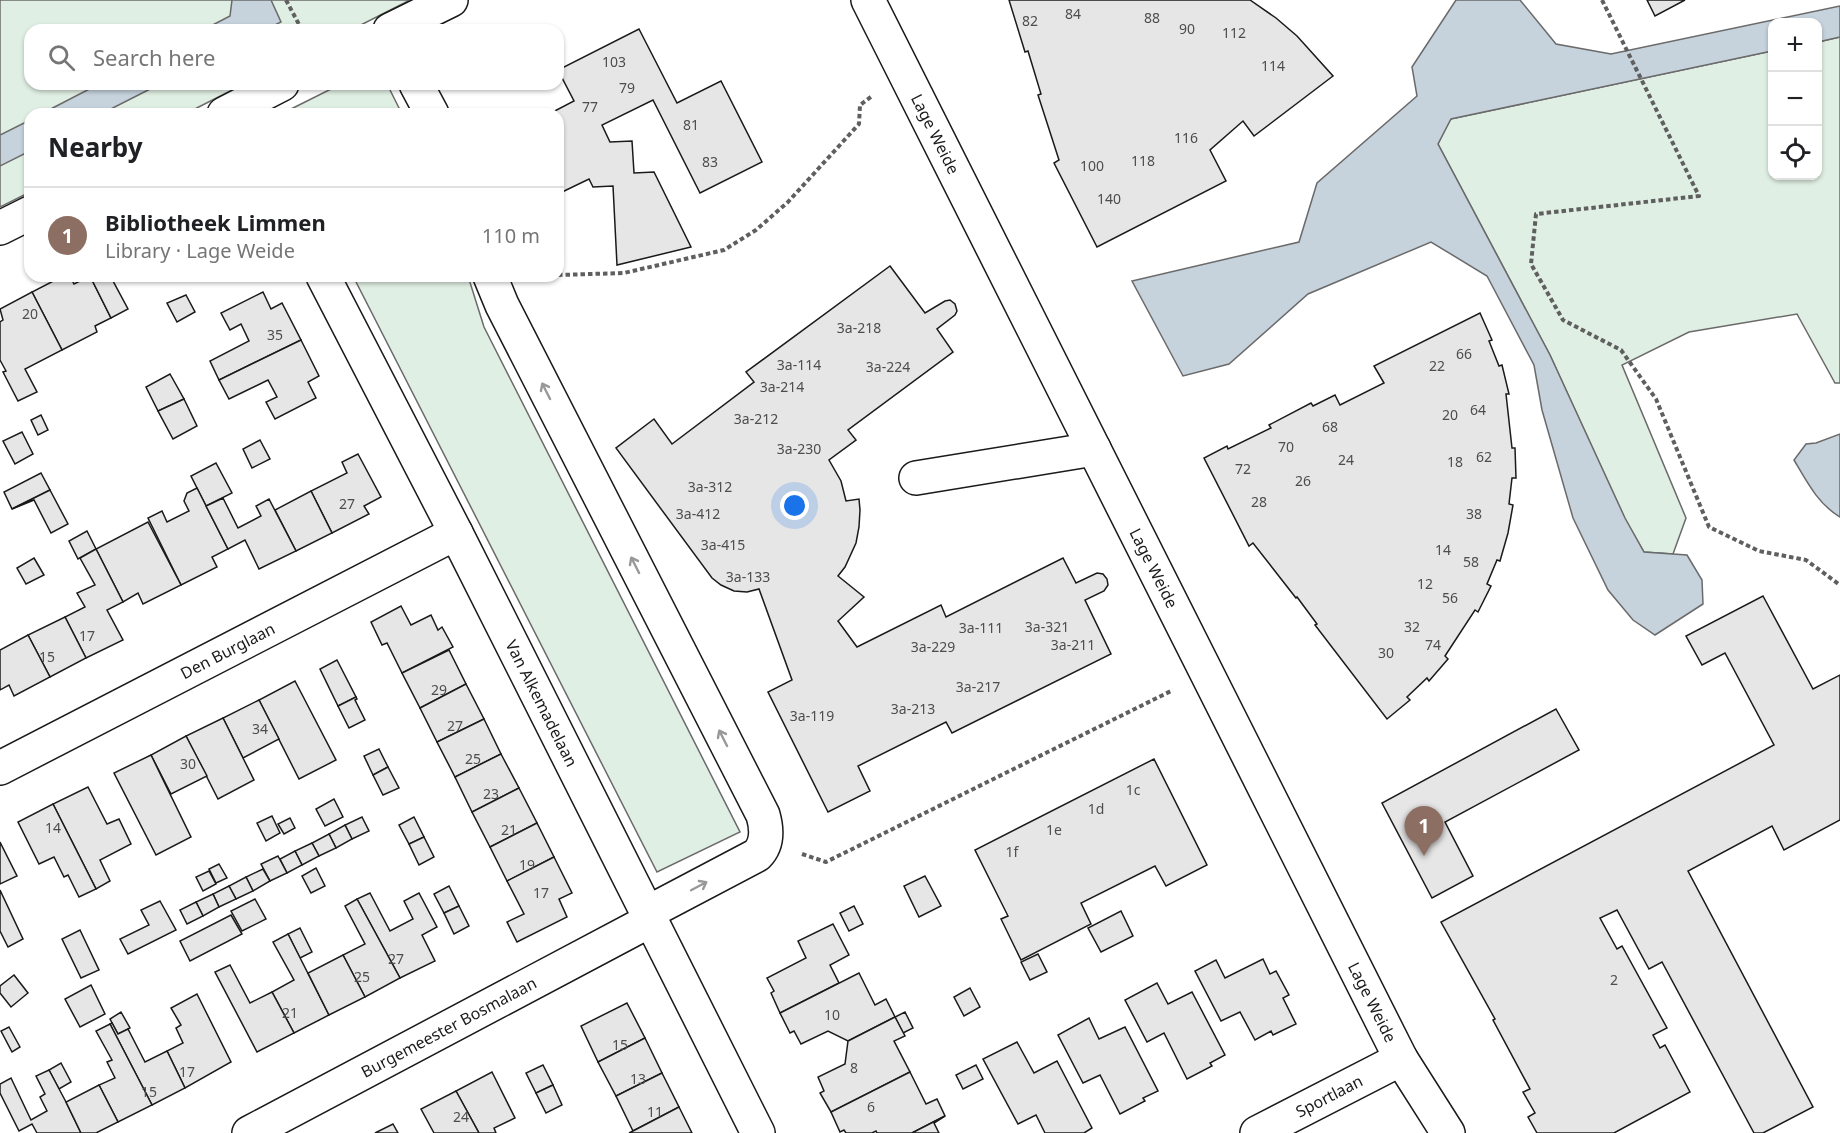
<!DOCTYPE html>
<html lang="en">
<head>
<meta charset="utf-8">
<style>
  body { margin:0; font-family:"Noto Sans",sans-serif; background:#f6f6f6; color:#202124 }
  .controls { position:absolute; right:18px; top:18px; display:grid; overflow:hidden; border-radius:12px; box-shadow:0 2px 4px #0004 }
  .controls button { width:54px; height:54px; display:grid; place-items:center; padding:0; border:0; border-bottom:2px solid #e0e0e0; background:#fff; color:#202124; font:30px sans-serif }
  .you { position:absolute; left:795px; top:506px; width:21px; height:21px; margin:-15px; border:4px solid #fff; border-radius:50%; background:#1a73e8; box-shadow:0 0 0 9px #1a73e833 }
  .badge { display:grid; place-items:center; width:39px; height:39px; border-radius:50%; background:#2563eb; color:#fff; font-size:20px; font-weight:700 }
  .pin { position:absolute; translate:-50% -50px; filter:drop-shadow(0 2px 3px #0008) }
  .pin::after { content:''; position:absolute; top:32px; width:21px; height:18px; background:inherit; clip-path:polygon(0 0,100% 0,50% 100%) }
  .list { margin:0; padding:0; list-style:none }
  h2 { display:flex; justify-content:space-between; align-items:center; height:78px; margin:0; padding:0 24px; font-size:26px }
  h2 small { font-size:20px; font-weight:400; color:#757577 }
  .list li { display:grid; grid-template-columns:39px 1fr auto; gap:18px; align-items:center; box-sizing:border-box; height:96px; padding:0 24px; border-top:2px solid #e0e0e0 }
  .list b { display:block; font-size:22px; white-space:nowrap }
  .list p { margin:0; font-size:20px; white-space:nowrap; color:#757577 }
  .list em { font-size:20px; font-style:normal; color:#757577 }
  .icon { flex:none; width:33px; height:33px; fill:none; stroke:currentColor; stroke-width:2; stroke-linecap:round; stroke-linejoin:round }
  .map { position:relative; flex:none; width:1840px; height:1133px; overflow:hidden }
  .search { position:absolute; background:#fff; box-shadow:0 2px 4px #0004; left:24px; top:24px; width:540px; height:66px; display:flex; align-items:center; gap:15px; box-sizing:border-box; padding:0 21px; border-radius:18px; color:#757577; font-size:22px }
  .panel { position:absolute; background:#fff; box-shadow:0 2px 4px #0004; left:24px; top:108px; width:540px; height:174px; border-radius:18px }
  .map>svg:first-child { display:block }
  .green { fill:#e0efe3; stroke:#6a6a6a; stroke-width:1.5 }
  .water { fill:#c6d2dc; stroke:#6a6a6a; stroke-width:1.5 }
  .building { fill:#e6e6e6; stroke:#1a1a1a; stroke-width:1.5 }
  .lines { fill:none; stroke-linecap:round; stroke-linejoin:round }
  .minor-casing { stroke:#1a1a1a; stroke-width:36 }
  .path { stroke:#5f5f5f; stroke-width:4; stroke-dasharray:4.5 3; stroke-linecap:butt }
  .minor { stroke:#fff; stroke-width:33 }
  .oneway { stroke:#989898 }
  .labels { text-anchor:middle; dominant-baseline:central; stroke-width:4.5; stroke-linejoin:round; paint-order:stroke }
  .number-label { font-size:14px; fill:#4d4d4d }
  .street-label { font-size:16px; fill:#1a1a1a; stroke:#fff }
</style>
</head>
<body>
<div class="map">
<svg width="1840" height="1133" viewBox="0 0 1840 1133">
  <rect width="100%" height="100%" fill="#fff"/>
  <g class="green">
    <path d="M0,0H410L351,30H30V84H244L185,114H30V192L0,207Z"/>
    <path d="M1840,37V383H1835L1797,314L1689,332L1622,365L1686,518L1673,554L1644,552L1625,519L1550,355L1438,144L1450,119L1772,51V176H1818V42Z"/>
    <path d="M341,84H387L402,114H281Z"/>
    <path d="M353,276H468L484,327L740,832L657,872Z"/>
  </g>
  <g class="water">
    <path d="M232,0H271L281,22L265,30H203L230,16Z"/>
    <path d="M1456,0H1520L1556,44L1611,54L1840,6V37L1818,42V22H1772V51L1451,119L1438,144L1550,355L1625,518L1644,552L1687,555L1702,580L1703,604L1655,635L1633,620L1608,590L1573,518L1542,410L1534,365L1487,276L1431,242L1308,294L1229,364L1183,376L1132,281L1299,242L1317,183L1417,96L1412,67Z"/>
    <path d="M99,84H160L101,114H41Z"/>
    <path d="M30,120V151L0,166V135Z"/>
    <path d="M1840,434V517C1818,504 1807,482 1794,460L1806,444L1816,443Z"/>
  </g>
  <g class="building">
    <path d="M1009,0H1250L1276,18L1297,36L1333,76L1254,136L1243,121L1210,150L1226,181L1097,247L1054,163L1059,160L1038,95L1041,94L1028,51L1025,52Z"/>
    <path d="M1647,0H1685L1655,16Z"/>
    <path d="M639,29L677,103L721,81L762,162L700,193L653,100L602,125L610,142L632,141L634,173L654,172L691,247L617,265L613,186L593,187L589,179L558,194V114H549L574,101L558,70Z"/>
    <path d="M890,266L925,313L945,301L950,300L955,304L957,311L955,315L937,329L953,352L848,430L856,440L829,460L841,481L846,501L859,499L860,510L859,527L856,543L845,567L838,576L864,597L838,621L857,647L941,605L946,617L1063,558L1076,583L1097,573L1103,574L1107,579L1108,585L1104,591L1085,600L1111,654L952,733L946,722L858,766L870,791L828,812L768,692L792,680L759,589L747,592L734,591L721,585L712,578L616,448L654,419L672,444L754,382L746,372Z"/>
    <path d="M63,276H70L74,284L90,276L111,318L95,326L97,332L62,350L32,292Z"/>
    <path d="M90,276H119L112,279L128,309L111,318Z"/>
    <path d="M32,292L62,350L25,369L37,392L18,401L3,372L6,371L0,360V322L3,320L0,309Z"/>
    <path d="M263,292L271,309L282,303L301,340L219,380L210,361L249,341L241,324L230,330L221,313Z"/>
    <path d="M186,295L195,312L177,322L167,303Z"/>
    <path d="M1480,313L1492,340L1489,341L1499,366L1502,365L1509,394H1506L1512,448H1515L1516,478H1512L1509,504L1513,505L1508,533L1500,561L1497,560L1487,584L1491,586L1478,612L1475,610L1445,656L1448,659L1429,681L1427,678L1407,697L1410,700L1387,719L1315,625L1317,624L1297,597L1296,598L1253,543L1249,546L1204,458L1227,446L1228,449L1271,428L1269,425L1311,403L1313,406L1335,395L1340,405L1384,383L1374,366Z"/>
    <path d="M301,340L319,376L308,382L316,398L275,419L266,402L277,397L268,380L229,399L219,380Z"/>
    <path d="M170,374L184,399L158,411L146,387Z"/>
    <path d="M184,399L197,426L173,439L158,411Z"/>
    <path d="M41,415L48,430L38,435L31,420Z"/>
    <path d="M22,432L33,454L15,464L3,441Z"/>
    <path d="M260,440L270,459L252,468L243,449Z"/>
    <path d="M358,454L381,497L364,506L369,514L332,533L311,491L347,473L342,462Z"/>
    <path d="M216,463L232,493L206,506L191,476Z"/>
    <path d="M41,473L50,490L12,509L4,492Z"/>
    <path d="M197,488L228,549L212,557L217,567L181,585L148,518L162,511L167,522L189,511L184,501L187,493Z"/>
    <path d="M50,490L68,524L51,533L34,500L12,509Z"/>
    <path d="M311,491L332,533L296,551L275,510Z"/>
    <path d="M223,498L238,528L261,516L256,506L269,499L296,551L259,569L245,540L228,549L206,506Z"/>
    <path d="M148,522L181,585L143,604L138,593L123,602L96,549Z"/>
    <path d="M87,531L96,549L78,559L69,541Z"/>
    <path d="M96,549L123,602L107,610L123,640L86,658L65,617L85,607L77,593L95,585L80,558Z"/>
    <path d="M34,558L44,575L26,584L17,568Z"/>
    <path d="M1763,596L1813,689L1840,675V820L1784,850L1772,826L1688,871L1813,1107L1763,1133H1754L1662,962L1649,969L1617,910L1600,918L1617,949L1622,946L1667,1028L1653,1035L1660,1048L1665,1045L1690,1092L1614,1133H1537L1528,1117L1535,1113L1523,1092L1530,1089L1493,1020L1495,1019L1441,922L1774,745L1725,653L1702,665L1686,636Z"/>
    <path d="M401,606L411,625L431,615L438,630L442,627L453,647L402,673L387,643L382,645L371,622Z"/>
    <path d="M65,617L86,658L50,677L28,635Z"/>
    <path d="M28,635L50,677L14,696L9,685L0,690V650Z"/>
    <path d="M449,650L466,684L420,708L402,673Z"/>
    <path d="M337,660L356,697L338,706L320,669Z"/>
    <path d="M295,681L336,760L299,779L259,700Z"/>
    <path d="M466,684L484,719L437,742L420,708Z"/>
    <path d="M356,697L357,699L355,700L365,720L349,728L338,706Z"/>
    <path d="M259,700L279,739L243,758L223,718Z"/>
    <path d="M1556,709L1579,750L1445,822L1473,876L1432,898L1382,803Z"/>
    <path d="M223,718L254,780L218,799L186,736Z"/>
    <path d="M484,719L501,754L455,777L437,742Z"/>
    <path d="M186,736L207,776L171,794L151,755Z"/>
    <path d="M379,749L388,767L373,775L364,756Z"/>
    <path d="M501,754L519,788L472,812L455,777Z"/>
    <path d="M151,755L191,837L156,855L114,773Z"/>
    <path d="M1154,759L1207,865L1166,886L1155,866L1081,903L1091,924L1021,960L1001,919L1008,916L975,850Z"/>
    <path d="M388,767L399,788L383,795L373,775Z"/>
    <path d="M88,787L107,824L119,819L131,844L100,860L110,881L96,889L53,804Z"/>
    <path d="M519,788L537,823L490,847L472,812Z"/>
    <path d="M334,799L343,817L325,826L316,809Z"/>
    <path d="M53,804L96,889L79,897L68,875L64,877L54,857L39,864L18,822Z"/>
    <path d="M272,816L280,833L266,841L257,823Z"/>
    <path d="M362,817L369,831L352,839L345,825Z"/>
    <path d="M414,817L424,837L409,844L399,825Z"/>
    <path d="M290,818L295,828L284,834L278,824Z"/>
    <path d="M537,823L554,857L507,881L490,847Z"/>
    <path d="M345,825L352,839L336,848L329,834Z"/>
    <path d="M329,834L336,848L319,856L312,843Z"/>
    <path d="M424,837L434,857L419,865L409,844Z"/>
    <path d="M0,842L17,876L0,884Z"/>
    <path d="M312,843L319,856L302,865L295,851Z"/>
    <path d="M295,851L302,865L287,873L280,859Z"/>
    <path d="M278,856L287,873L270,881L261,864Z"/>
    <path d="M554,857L572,893L559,899L567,917L517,942L507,922L524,914L507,881Z"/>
    <path d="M219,864L227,878L216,883L209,869Z"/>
    <path d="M316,868L325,886L311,893L302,876Z"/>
    <path d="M263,869L270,881L253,891L246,877Z"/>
    <path d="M209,871L216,884L203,891L196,877Z"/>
    <path d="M925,876L941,906L919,917L904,886Z"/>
    <path d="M246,877L253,891L236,899L229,886Z"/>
    <path d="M229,886L236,899L219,907L213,894Z"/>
    <path d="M449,886L459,906L444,913L434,894Z"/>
    <path d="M0,890L23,939L8,947L0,931Z"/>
    <path d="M370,893L390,931L413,919L404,901L419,893L437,927L422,935L435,961L400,978L357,899Z"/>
    <path d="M213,894L219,907L203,916L196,902Z"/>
    <path d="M255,899L266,919L242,931L231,911Z"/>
    <path d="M357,899L400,978L365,997L343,955L365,944L345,906Z"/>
    <path d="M160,901L176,930L128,954L120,939L149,925L141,910Z"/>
    <path d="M196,902L203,916L187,924L180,910Z"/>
    <path d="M459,906L469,926L454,934L444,913Z"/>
    <path d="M854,906L863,924L849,931L840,913Z"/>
    <path d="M1121,911L1133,936L1101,952L1088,928Z"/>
    <path d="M231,915L242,934L190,961L180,941Z"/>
    <path d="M833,924L849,955L830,965L839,983L780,1013L771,993L774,991L767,978L806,958L798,941Z"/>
    <path d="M300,928L312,952L300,958L288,934Z"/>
    <path d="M80,930L99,970L81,978L62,939Z"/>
    <path d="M288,934L329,1015L294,1033L272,992L294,980L273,942Z"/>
    <path d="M1038,954L1047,972L1030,980L1021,962Z"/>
    <path d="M343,955L365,997L329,1015L308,973Z"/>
    <path d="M1263,959L1270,974L1276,971L1289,995L1283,998L1296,1024L1273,1035L1271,1031L1255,1040L1240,1012L1221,1021L1195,971L1216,960L1225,978Z"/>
    <path d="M230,965L250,1003L272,992L294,1033L257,1052L215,972Z"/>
    <path d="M859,973L875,1005L886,999L895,1017L848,1041L828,1031L801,1044L794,1031L790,1033L780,1013Z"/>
    <path d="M14,975L28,993L11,1007L0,993V986Z"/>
    <path d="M1157,983L1168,1004L1192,992L1225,1055L1210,1063L1212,1066L1187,1079L1164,1033L1147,1042L1125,1000Z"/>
    <path d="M91,985L105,1014L80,1027L65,999Z"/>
    <path d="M970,988L980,1007L964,1016L954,997Z"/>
    <path d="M197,994L231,1062L185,1088L167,1051L183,1043L176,1028L181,1025L171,1008Z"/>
    <path d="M627,1003L645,1038L598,1062L581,1026Z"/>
    <path d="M121,1012L130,1028L118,1034L110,1019Z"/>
    <path d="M905,1012L913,1028L903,1033L895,1017Z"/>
    <path d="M895,1017L905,1036L894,1041L910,1072L831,1112L820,1093L824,1091L818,1077L845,1064L848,1041Z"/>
    <path d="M1089,1018L1099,1039L1125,1027L1158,1091L1143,1098L1145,1101L1120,1114L1100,1075L1083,1083L1058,1035Z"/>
    <path d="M112,1023L118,1034L128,1029L145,1062L167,1051L185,1088L152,1105L110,1024Z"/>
    <path d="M110,1024L152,1105L118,1122L99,1085L115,1078L107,1062L112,1060L96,1031Z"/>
    <path d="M9,1027L20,1047L12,1052L1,1031Z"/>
    <path d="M645,1038L662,1073L616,1096L598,1062Z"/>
    <path d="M1017,1042L1034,1073L1057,1061L1092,1128L1084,1133H1045L1036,1115L1018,1124L983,1059Z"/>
    <path d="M61,1063L71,1082L59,1089L49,1070Z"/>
    <path d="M543,1065L553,1085L536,1093L526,1073Z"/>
    <path d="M976,1065L983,1079L963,1089L956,1075Z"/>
    <path d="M49,1070L66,1102L81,1133H37L32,1124L19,1131L0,1093V1084L11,1078L31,1120L47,1111L40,1097L45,1094L36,1076Z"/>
    <path d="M492,1072L515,1118L494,1128L496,1133H479L456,1091Z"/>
    <path d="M910,1072L926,1104L937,1099L945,1116L912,1133H877L876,1131L872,1133H846L844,1130L840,1132L831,1112Z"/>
    <path d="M662,1073L679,1107L633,1131L616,1096Z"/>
    <path d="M99,1085L118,1122L96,1133H81L66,1102Z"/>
    <path d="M553,1085L562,1105L546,1113L536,1093Z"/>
    <path d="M456,1091L479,1133H434L421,1109Z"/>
    <path d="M679,1107L692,1133H629L633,1131Z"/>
    <path d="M945,1116L934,1123L939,1133H912Z"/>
    <path d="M393,1124L398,1133H375Z"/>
  </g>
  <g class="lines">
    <defs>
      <g id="minor">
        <path id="s1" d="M868,0L1401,1059L1448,1133"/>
        <path d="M390,30L451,0"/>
        <path d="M416,84L432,114"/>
        <path d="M224,114L282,84"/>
        <path d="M0,228L30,213"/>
        <path id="s2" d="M323,276L456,533L758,1133"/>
        <path d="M490,276L502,305L763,815C767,829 768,844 757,855L647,913"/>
        <path d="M916,478L1094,449"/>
        <path id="s3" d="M0,768L456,533"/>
        <path id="s4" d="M249,1133L651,920"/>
        <path id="s5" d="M1257,1133L1401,1059"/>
      </g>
    </defs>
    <use href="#minor" class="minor-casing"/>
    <g class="path">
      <path d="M286,0L302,30"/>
      <path d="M1602,0L1699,196L1536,214L1531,264L1563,320L1621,350L1656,399L1709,527L1759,551L1806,560L1840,585"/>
      <path d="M558,275L624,273L724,250L756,230L788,202L859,124L860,105L872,96"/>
      <path d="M802,854L826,862L1173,690"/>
    </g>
    <use href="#minor" class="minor"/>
  </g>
  <defs><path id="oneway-shaft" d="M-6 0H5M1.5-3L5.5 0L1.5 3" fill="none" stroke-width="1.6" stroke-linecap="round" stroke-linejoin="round" transform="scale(1.5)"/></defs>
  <g class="oneway">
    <use href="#oneway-shaft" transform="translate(546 391) rotate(-117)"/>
    <use href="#oneway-shaft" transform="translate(635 565) rotate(-117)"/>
    <use href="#oneway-shaft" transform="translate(723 738) rotate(-117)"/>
    <use href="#oneway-shaft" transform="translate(699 886) rotate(-28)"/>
  </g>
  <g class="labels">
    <g class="number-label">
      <text x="1073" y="13">84</text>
      <text x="1152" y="17">88</text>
      <text x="1030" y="20">82</text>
      <text x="1187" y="28">90</text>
      <text x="1234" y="32">112</text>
      <text x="614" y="61">103</text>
      <text x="1273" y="65">114</text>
      <text x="627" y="87">79</text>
      <text x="590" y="106">77</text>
      <text x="691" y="124">81</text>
      <text x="1186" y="137">116</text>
      <text x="1143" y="160">118</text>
      <text x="710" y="161">83</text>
      <text x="1092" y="165">100</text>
      <text x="1109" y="198">140</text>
      <text x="30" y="313">20</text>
      <text x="859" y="327">3a-218</text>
      <text x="275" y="334">35</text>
      <text x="1464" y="353">66</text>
      <text x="799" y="364">3a-114</text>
      <text x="1437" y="365">22</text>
      <text x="888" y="366">3a-224</text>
      <text x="782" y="386">3a-214</text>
      <text x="1478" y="409">64</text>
      <text x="1450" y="414">20</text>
      <text x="756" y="418">3a-212</text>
      <text x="1330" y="426">68</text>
      <text x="1286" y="446">70</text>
      <text x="799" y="448">3a-230</text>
      <text x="1484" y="456">62</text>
      <text x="1346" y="459">24</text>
      <text x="1455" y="461">18</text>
      <text x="1243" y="468">72</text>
      <text x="1303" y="480">26</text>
      <text x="710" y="486">3a-312</text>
      <text x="1259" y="501">28</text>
      <text x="347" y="503">27</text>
      <text x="698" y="513">3a-412</text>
      <text x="1474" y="513">38</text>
      <text x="723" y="544">3a-415</text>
      <text x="1443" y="549">14</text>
      <text x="1471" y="561">58</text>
      <text x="748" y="576">3a-133</text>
      <text x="1425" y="583">12</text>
      <text x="1450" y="597">56</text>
      <text x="1047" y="626">3a-321</text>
      <text x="1412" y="626">32</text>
      <text x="981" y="627">3a-111</text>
      <text x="87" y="635">17</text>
      <text x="1073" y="644">3a-211</text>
      <text x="1433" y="644">74</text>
      <text x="933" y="646">3a-229</text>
      <text x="1386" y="652">30</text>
      <text x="47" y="656">15</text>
      <text x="978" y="686">3a-217</text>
      <text x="439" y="689">29</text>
      <text x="913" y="708">3a-213</text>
      <text x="812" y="715">3a-119</text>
      <text x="455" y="725">27</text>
      <text x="260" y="728">34</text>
      <text x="473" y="758">25</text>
      <text x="188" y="763">30</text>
      <text x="1133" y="789">1c</text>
      <text x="491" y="793">23</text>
      <text x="1096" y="808">1d</text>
      <text x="53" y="827">14</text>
      <text x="509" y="829">21</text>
      <text x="1054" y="829">1e</text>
      <text x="1012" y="851">1f</text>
      <text x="527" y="864">19</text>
      <text x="541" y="892">17</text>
      <text x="396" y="958">27</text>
      <text x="362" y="976">25</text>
      <text x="1614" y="979">2</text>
      <text x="290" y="1012">21</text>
      <text x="832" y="1014">10</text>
      <text x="620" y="1044">15</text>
      <text x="854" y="1067">8</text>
      <text x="187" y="1071">17</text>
      <text x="638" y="1078">13</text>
      <text x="149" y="1091">15</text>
      <text x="871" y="1106">6</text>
      <text x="655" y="1111">11</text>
      <text x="461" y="1116">24</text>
    </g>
    <g class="street-label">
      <text stroke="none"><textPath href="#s1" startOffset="150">Lage Weide</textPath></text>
      <text stroke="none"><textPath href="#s1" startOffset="636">Lage Weide</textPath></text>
      <text stroke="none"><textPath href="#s3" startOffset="256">Den Burglaan</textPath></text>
      <text stroke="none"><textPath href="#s2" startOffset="480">Van Alkemadelaan</textPath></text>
      <text stroke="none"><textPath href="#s1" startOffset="1122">Lage Weide</textPath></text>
      <text stroke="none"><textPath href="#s4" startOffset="226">Burgemeester Bosmalaan</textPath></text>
      <text stroke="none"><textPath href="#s5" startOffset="81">Sportlaan</textPath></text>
    </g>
  </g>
</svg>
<div class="controls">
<button>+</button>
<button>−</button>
<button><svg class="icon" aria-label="locate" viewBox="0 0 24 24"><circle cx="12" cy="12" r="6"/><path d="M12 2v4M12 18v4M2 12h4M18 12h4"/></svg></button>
</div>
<div class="you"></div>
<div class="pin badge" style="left:1424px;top:856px;background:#8d6e63">1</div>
<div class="search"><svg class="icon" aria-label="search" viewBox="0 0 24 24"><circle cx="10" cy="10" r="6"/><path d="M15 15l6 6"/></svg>Search here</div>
<section class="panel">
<h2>Nearby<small></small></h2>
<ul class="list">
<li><span class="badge" style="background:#8d6e63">1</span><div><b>Bibliotheek Limmen</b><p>Library · Lage Weide</p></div><em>110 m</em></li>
</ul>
</section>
</div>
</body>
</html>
